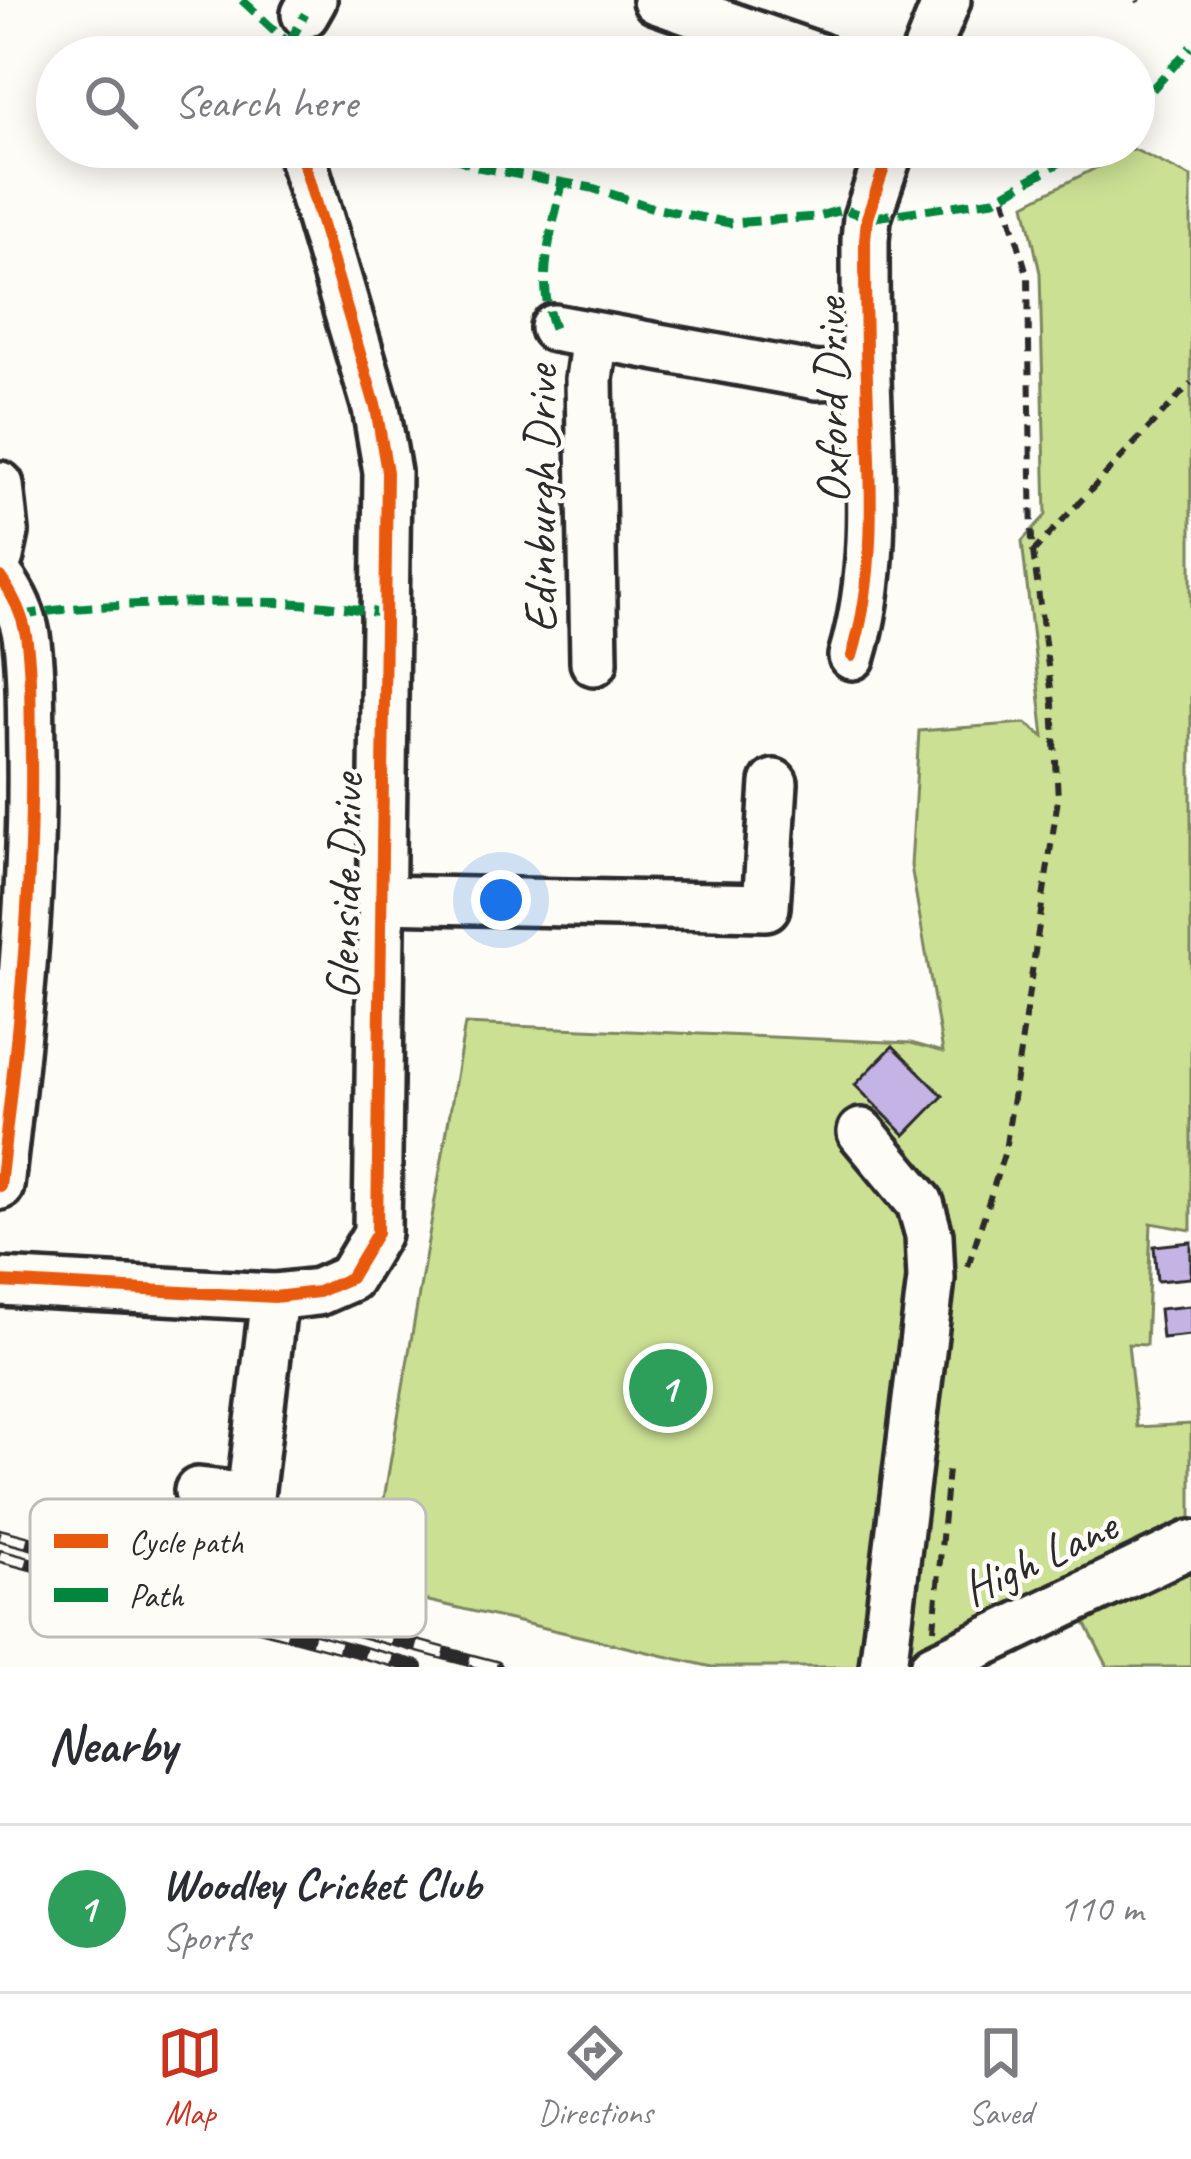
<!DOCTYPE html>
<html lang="en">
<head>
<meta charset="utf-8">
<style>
  body { margin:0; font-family:Caveat,sans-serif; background:#f2f2f3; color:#2b2b33 }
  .you { position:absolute; left:501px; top:900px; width:42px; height:42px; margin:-30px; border:9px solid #fff; border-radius:50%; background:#1a73e8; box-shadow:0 0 0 18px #1a73e833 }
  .badge { display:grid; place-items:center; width:78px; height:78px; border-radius:50%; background:#c8321e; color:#fff; font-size:39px; font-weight:700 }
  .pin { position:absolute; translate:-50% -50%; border:6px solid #fff; box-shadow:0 3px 12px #0006 }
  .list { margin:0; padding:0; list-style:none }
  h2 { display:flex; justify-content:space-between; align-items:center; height:156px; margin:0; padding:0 48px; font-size:51px }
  h2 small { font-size:39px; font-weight:400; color:#7c7c81 }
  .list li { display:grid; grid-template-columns:78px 1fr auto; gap:36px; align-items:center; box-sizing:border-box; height:168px; padding:0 48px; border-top:3px solid #e1e1e2 }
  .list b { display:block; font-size:45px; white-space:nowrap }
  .list p { margin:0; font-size:39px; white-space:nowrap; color:#7c7c81 }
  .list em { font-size:39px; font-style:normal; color:#7c7c81 }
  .icon { flex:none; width:66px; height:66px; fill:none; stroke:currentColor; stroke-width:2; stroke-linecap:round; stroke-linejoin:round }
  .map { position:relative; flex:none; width:1191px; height:1667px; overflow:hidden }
  .search { position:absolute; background:#fff; box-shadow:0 6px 30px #0003; left:36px; right:36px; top:36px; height:132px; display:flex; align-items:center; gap:30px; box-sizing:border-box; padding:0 42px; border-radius:66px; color:#7c7c81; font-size:45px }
  .sheet { height:324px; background:#fff }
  nav { display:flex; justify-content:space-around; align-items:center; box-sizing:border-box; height:168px; border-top:3px solid #e1e1e2; background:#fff; font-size:33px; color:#7c7c81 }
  nav a { display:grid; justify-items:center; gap:6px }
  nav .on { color:#c8321e }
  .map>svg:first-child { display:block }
  .green { fill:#cce094; stroke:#7c8660; stroke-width:3 }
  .building { fill:#c3b4e5; stroke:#2b2b2b; stroke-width:3 }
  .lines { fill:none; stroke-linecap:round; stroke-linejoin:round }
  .minor-casing { stroke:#2b2b2b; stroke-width:54 }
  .path { stroke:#2b2b2b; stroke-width:6; stroke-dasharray:12 9; stroke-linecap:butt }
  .minor { stroke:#fdfcf7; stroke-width:45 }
  .rail-casing { stroke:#2b2b2b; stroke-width:14 }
  .rail { stroke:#fdfcf7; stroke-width:9; stroke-dasharray:27; stroke-linecap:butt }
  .quiet { stroke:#00873e; stroke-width:9; stroke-dasharray:18 9; stroke-linecap:butt }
  .cycleway-casing { stroke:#fdfcf7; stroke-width:20 }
  .cycleway { stroke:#e8590c; stroke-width:12 }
  .labels { text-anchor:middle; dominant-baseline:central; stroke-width:9; stroke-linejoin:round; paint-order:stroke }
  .street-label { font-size:48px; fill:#2b2b2b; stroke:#fdfcf7 }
  .key { fill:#fdfcf7; stroke:#bebdba; stroke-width:3 }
  .key-label { font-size:33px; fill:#2b2b2b }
</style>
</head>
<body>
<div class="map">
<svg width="1191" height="1667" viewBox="0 0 1191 1667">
  <rect width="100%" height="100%" fill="#fdfcf7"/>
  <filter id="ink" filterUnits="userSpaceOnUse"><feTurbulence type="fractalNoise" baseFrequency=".00833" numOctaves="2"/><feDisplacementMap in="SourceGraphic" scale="24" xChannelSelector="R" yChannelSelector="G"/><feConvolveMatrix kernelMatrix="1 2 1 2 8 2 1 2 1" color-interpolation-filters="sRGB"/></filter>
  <g filter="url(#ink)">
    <g class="green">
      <path d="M1133,149L1191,177V1230L1151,1223L1146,1345L1128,1344L1137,1427L1191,1424V1529L914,1667H712L369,1587L465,1024L911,1043L943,1052L911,866L919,731L1026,723L1044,737L1022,541L1046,515L1040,273L1025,204Z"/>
      <path d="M1191,1560V1667H1108L1080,1613Z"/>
    </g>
    <g class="building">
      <path d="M893,1046L943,1096L905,1135L855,1085Z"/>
      <path d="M1191,1242V1278L1157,1281L1154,1246Z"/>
      <path d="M1191,1306V1335L1162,1338L1159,1309Z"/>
    </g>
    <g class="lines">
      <defs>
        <g id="minor">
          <path d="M656,0L819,57"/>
          <path d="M305,14L313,0"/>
          <path d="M924,57L947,0"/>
          <path d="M554,328L817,376L866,374"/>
          <path d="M0,485L5,532L0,556"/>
          <path d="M0,577C13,595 22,612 26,635C32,674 30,715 31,754C33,899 17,1043 0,1186"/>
          <path d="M852,656C879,567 870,470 867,379C865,333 865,286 865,240L867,218L891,147"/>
          <path d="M594,662L589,379L595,336"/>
          <path d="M380,899L766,907L774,783"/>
          <path d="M861,1132L920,1203L929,1235L931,1279L883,1667"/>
          <path d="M0,1282L274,1297L318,1292L350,1278L377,1233L387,472L376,408L299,147"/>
          <path d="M198,1491L250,1497"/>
          <path d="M246,1530L274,1297"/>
          <path d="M933,1667L1191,1544"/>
        </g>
      </defs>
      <use href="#minor" class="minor-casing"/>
      <g class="path">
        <path d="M1138,0L1139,2"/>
        <path d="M1032,553L1191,383"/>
        <path d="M968,1266L1005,1151L1058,799L1053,704L1032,544L1028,277L1004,195"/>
        <path d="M934,1629L948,1469"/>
      </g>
      <use href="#minor" class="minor"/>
      <defs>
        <g id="rail">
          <path d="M0,1535L496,1667"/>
          <path d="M0,1556L417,1667"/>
        </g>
      </defs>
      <use href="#rail" class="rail-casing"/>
      <use href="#rail" class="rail"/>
      <g class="quiet">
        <path d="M242,0L303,57"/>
        <path d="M289,43L305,14"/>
        <path d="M1134,109L1191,47"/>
        <path d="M427,147L478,167L592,188L654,208L730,223L816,217L844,209L867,218L994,200L1087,147"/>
        <path d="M554,328C535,279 552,233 562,183"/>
        <path d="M21,616C64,607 107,606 151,604C230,601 307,599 385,614"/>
      </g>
      <defs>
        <g id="cycleway">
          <path d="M0,577C13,595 22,612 26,635C32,674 30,715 31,754C33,899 17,1043 0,1186"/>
          <path d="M852,656C879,567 870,470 867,379C865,333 865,286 865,240L867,218L891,147"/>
          <path d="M0,1282L274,1297L318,1292L350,1278L377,1233L387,472L376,408L299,147"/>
        </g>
      </defs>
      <use href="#cycleway" class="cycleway-casing"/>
      <use href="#cycleway" class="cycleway"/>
    </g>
  </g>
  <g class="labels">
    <g class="street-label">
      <text transform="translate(831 401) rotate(-91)">Oxford Drive</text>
      <text transform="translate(540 499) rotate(-90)">Edinburgh Drive</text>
      <text transform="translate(344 887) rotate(-89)">Glenside Drive</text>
      <text transform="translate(1039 1557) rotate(-25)">High Lane</text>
    </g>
  </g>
  <rect x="30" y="1499" width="396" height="138" rx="18" class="key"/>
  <rect x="54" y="1534" width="54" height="14" fill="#e8590c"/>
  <rect x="54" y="1588" width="54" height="14" fill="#00873e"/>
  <g class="key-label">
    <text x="129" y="1553">Cycle path</text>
    <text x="129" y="1607">Path</text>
  </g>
</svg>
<div class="you"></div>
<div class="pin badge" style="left:668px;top:1388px;background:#2e9e5b">1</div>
<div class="search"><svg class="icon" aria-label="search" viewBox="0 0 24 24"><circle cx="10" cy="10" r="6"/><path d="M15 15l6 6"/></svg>Search here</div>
</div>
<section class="sheet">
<h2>Nearby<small></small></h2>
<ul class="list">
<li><span class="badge" style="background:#2e9e5b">1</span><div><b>Woodley Cricket Club</b><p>Sports</p></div><em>110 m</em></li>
</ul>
</section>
<nav>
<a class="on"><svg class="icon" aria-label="map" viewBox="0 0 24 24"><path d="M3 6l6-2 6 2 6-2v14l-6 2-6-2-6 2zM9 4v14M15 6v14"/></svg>Map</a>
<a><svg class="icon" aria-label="directions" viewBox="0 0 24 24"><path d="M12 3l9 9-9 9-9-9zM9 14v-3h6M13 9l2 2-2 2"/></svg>Directions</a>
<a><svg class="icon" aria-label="saved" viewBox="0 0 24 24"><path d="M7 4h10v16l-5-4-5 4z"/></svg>Saved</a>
</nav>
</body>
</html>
